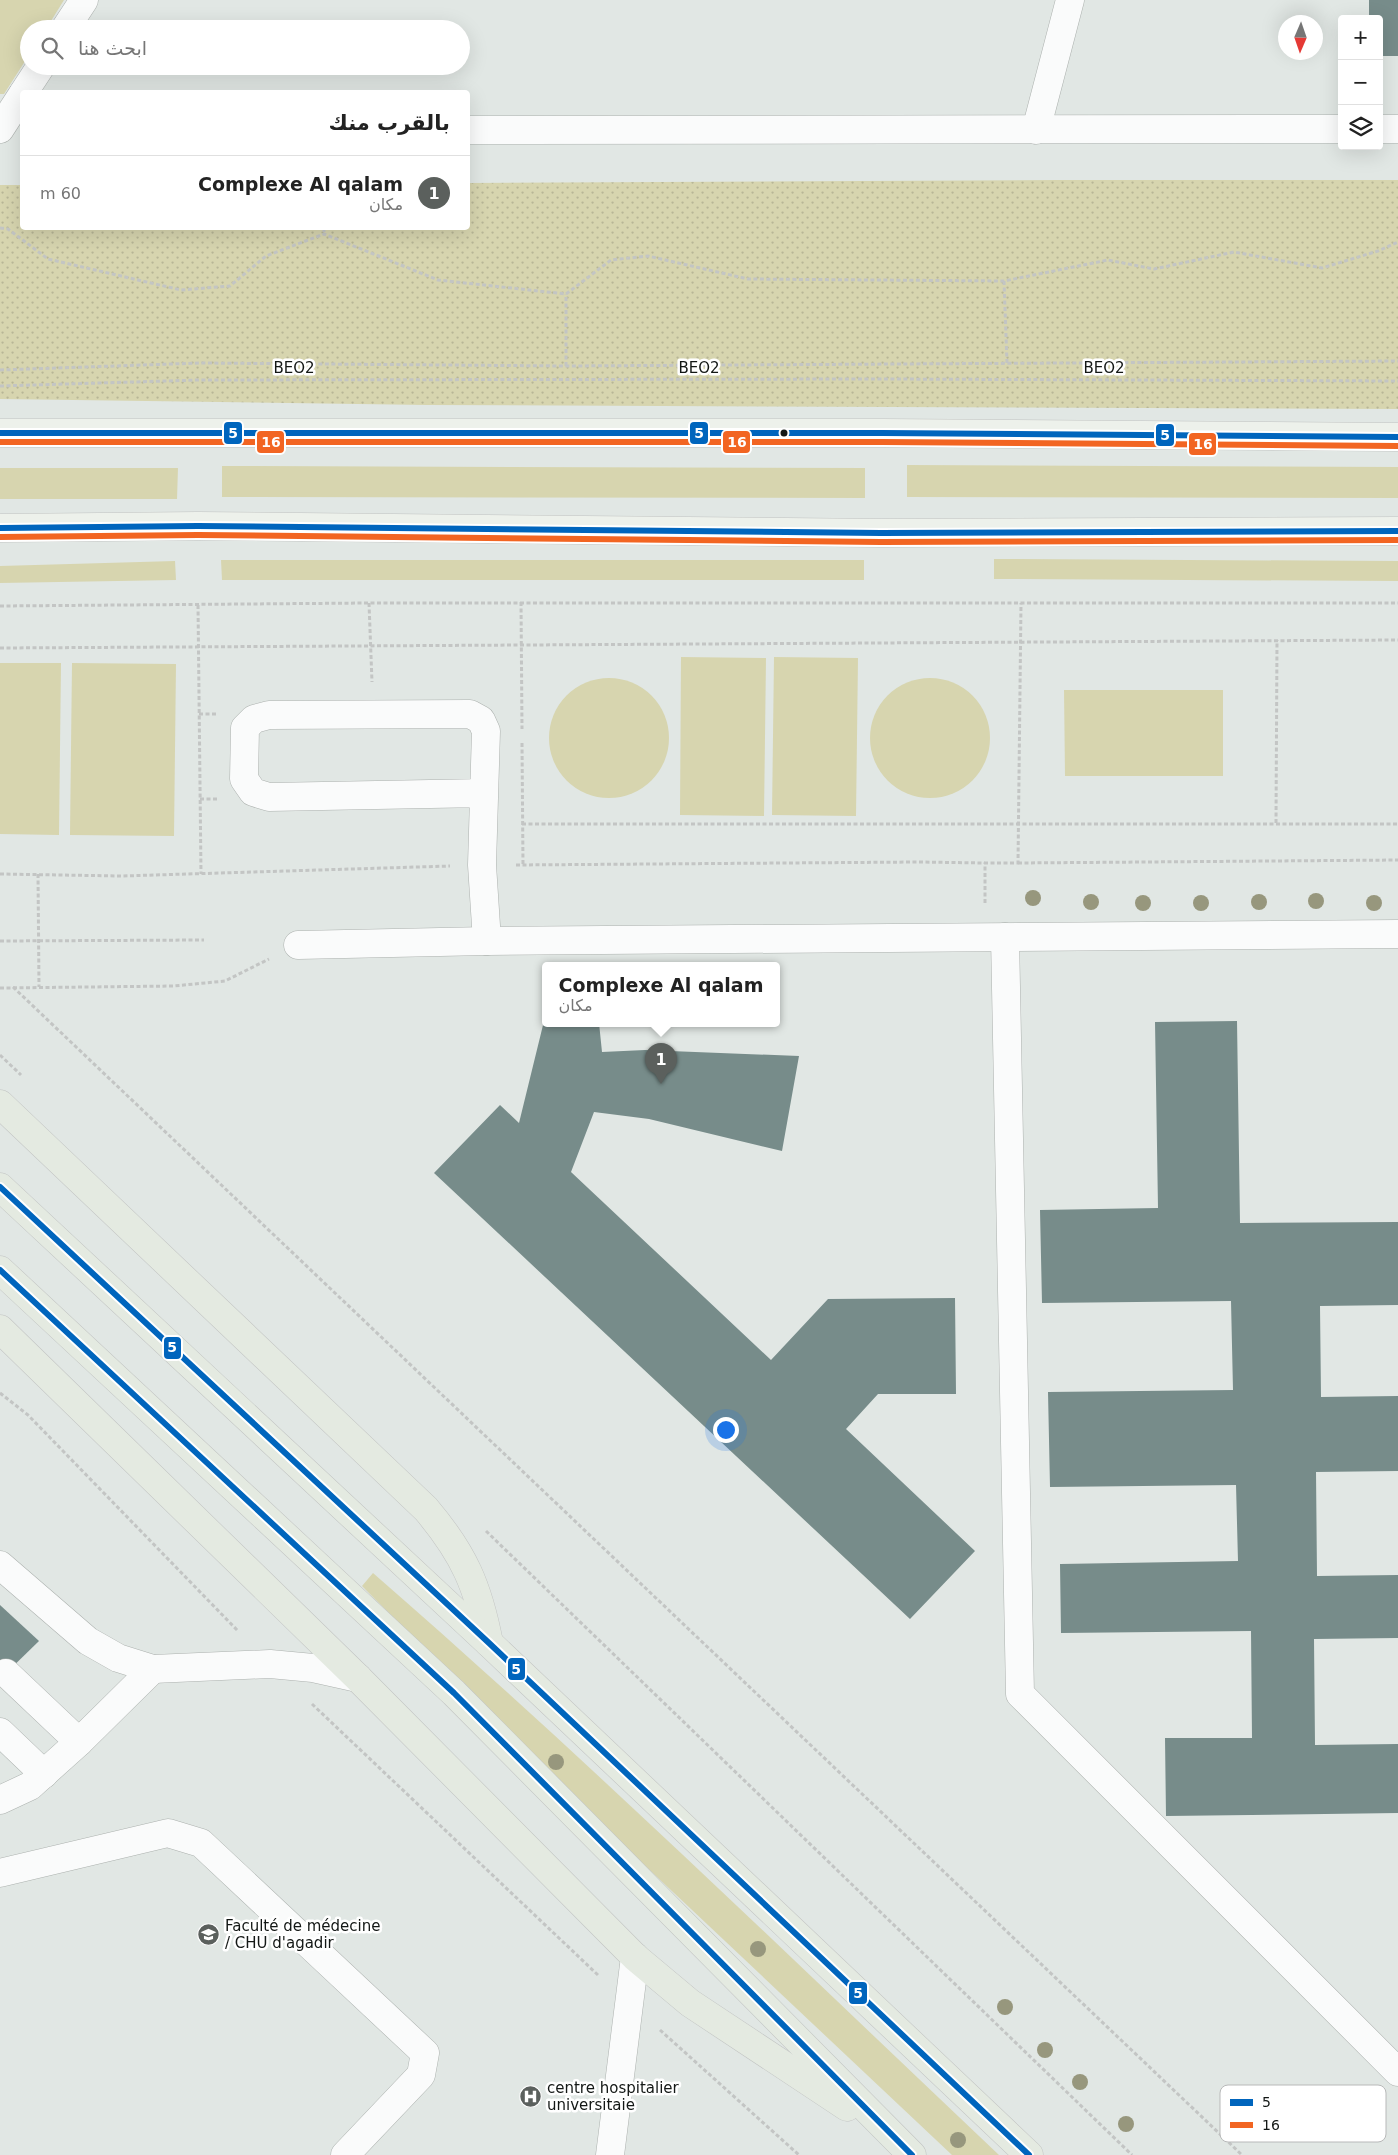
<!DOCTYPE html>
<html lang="ar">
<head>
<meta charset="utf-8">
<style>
  body { margin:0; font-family:"DejaVu Sans",Vazirmatn,sans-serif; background:#f6f6f6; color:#222; direction:rtl }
  .controls { position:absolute; right:15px; top:15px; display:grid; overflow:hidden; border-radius:5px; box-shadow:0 5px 20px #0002 }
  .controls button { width:45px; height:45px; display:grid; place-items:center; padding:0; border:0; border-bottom:1px solid #e0e0e0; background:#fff; color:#222; font:25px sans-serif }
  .compass { position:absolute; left:1278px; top:15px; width:45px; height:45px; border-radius:50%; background:#fff; box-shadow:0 5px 20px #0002; rotate:182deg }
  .you { position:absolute; left:725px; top:1429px; width:18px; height:18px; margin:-12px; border:4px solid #fff; border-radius:50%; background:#1a73e8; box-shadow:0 0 0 8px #1a73e833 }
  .badge { display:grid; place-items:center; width:32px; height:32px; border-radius:50%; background:#5b605d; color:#fff; font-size:16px; font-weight:700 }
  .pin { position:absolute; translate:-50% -41px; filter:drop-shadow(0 1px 2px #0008) }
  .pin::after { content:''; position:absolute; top:26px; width:18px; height:15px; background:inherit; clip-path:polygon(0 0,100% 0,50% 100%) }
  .popup { position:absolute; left:542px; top:962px; width:238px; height:65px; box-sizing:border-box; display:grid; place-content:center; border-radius:5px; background:#fff; filter:drop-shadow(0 1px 4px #0005); font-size:16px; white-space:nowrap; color:#767676 }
  .popup b { font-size:19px; color:#222 }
  .popup::after { content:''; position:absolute; left:50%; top:100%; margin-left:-10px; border:10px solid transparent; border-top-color:#fff }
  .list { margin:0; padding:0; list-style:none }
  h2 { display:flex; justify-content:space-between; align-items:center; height:65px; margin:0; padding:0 20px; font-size:21px }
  h2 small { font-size:16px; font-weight:400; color:#767676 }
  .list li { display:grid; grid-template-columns:32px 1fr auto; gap:15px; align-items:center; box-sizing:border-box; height:75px; padding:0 20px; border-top:1px solid #e0e0e0 }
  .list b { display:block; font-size:19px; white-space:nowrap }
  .list p { margin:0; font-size:16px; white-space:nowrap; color:#767676 }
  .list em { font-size:16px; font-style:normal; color:#767676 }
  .icon { flex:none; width:28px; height:28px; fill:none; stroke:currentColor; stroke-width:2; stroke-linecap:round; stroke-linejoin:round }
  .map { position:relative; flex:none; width:1398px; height:2155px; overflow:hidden; direction:ltr }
  .search { position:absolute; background:#fff; box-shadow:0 5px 20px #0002; left:20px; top:20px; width:450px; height:55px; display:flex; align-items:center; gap:12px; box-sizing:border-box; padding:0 18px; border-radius:28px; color:#767676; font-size:19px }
  .panel { position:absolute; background:#fff; box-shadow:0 5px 20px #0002; left:20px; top:90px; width:450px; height:140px; border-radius:5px; direction:rtl }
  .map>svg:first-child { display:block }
  .grass { fill:#d7d5af }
  .park { fill:url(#park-dots) }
  .building { fill:#778c8a }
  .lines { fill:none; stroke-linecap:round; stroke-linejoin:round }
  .minor-casing { stroke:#acb1ae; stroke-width:29 }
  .major-casing { stroke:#c1c3c2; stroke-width:29 }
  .highway-casing { stroke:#c1c3c2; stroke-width:29 }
  .path { stroke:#c3c5c4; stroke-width:3; stroke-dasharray:4 2.5; stroke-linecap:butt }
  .minor { stroke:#fafbfb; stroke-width:28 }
  .major { stroke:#edf1eb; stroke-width:28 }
  .highway { stroke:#e4eae1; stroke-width:28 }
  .bus-1-casing { stroke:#fff; stroke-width:10 }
  .bus-2-casing { stroke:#fff; stroke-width:10 }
  .bus-1 { stroke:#0065bd; stroke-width:6 }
  .bus-2 { stroke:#f26522; stroke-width:6 }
  .tree { fill:#97977d }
  .bus-dot { fill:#131715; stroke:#fff; stroke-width:2 }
  .labels { text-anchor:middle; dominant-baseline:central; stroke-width:5; stroke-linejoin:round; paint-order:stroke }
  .street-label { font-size:15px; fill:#131715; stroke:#fff }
  .poi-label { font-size:15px; fill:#131715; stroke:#fff; text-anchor:start }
  .key { fill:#fff; stroke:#b8b9b9; stroke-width:1 }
  .key-label { font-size:14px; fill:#131715 }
  .line-badge { stroke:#fff; stroke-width:2 }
  .badge-label { font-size:14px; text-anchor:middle; font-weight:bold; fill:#fff }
</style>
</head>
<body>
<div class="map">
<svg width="1398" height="2155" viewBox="0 0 1398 2155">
  <defs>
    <pattern id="park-dots" width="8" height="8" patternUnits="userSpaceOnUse" patternTransform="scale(1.25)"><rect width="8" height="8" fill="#d7d5af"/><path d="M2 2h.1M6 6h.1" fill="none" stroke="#b8b696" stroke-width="1.8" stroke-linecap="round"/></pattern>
  </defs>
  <rect width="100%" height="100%" fill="#e1e7e4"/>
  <g class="grass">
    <path d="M0,0H64L46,29H29V55L4,94H0Z"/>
    <path d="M907,465L1398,467V498L907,497Z"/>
    <path d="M222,466L865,468V498L222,497Z"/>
    <path d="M0,468H178L177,499H0Z"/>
    <path d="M994,559L1398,561V581L994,579Z"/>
    <path d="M221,560H864V580H222Z"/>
    <path d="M175,561L176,580L0,583V566Z"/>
    <path d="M681,657L766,658L764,816L680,815Z"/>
    <path d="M774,657L858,658L856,816L772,815Z"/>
    <path d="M0,663H61L59,835L0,834Z"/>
    <path d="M72,663L176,664L174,836L70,835Z"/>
    <circle cx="930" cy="738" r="60"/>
    <circle cx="609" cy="738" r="60"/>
    <path d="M1064,690H1223V776H1065Z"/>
    <path d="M373,1573C588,1760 792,1959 999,2155H952L554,1780L362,1586Z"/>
  </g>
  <path class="park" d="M1058,180H1398V409L426,405L0,399V185H22V228H468V183Z"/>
  <g class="building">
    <path d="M1369,0H1398V56H1379V19H1369Z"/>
    <path d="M544,1021H546V1023H599L602,1052L645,1050L799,1056L782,1151L649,1119L594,1112L571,1172L771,1360L828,1299L955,1298L956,1394H878L846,1429L975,1551L910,1619L434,1173L500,1105L519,1123Z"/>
    <path d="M1237,1021L1240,1223L1398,1222V1305L1320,1306L1321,1397L1398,1396V1471L1316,1472L1317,1576L1398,1575V1638L1314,1639L1315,1745L1398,1744V1813L1166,1816L1165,1738H1252L1251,1631L1061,1633L1060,1564L1238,1561L1236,1485L1050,1487L1048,1392L1233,1390L1231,1301L1042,1303L1040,1210L1158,1208L1155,1022Z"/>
    <path d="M0,1605L39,1641L0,1679Z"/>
  </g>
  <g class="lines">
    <defs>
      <g id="minor">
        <path d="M65,29L84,0"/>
        <path d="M24,92L41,66"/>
        <path d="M0,129L22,95"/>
        <path d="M1379,129H1398"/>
        <path d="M468,130L1342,129"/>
        <path d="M1036,130L1070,0"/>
        <path d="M484,793L269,797L253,792L244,779L245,728L254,719L269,715L470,714L481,720L486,731L482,865L487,941"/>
        <path d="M1005,937L1020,1694L1398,2072"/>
        <path d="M298,945L487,941L1398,934"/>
        <path d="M0,1565L88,1641L118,1658L153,1669L270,1664L313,1668L358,1678"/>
        <path d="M6,1673L79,1742"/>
        <path d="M0,1732L44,1774"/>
        <path d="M0,1800L30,1786L79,1742L153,1669"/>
        <path d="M0,1873L168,1833L201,1843L425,2053L421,2075L345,2155"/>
        <path d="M610,2155L635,1957"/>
      </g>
      <g id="major">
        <path d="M0,433H883L1398,437"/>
        <path d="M0,528L198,526L881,533L1398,531"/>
      </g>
      <g id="highway">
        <path d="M0,1104L426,1509C464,1554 478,1586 489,1643"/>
        <path d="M0,1187L489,1643L1029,2155"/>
        <path d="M0,1270L454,1693L912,2155"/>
        <path d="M0,1329L358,1678L635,1957L690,2003L847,2107"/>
      </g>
    </defs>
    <use href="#minor" class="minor-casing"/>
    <use href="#major" class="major-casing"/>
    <use href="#highway" class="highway-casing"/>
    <g class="path">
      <path d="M0,228L8,229L48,259L181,290L230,286L266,256L324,234L438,280L566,294L611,260L648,256L748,279L1004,281L1108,260L1154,269L1234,252L1322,268L1378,251L1398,242"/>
      <path d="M324,228V234"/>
      <path d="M1004,281L1007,363"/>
      <path d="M566,366V294"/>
      <path d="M0,370L200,363L566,366L1398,361"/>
      <path d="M0,386L199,380L884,379L1398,381"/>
      <path d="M521,602L522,729"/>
      <path d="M369,603L372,682"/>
      <path d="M198,605L201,874"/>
      <path d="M0,606L369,603H1398"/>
      <path d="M0,648L1398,640"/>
      <path d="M199,714H217"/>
      <path d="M522,743L523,865"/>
      <path d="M200,799H217"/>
      <path d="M1276,823L1277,640"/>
      <path d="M522,824H1398"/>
      <path d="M1018,863L1398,860"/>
      <path d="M516,865L919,862L985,863"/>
      <path d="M0,874L122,876L450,866"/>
      <path d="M38,874L39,987"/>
      <path d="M985,903V863H1018L1021,603"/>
      <path d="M0,941L204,940"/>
      <path d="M13,987L1242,2155"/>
      <path d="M0,988L174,986L225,981L269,959"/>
      <path d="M0,1055L21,1075"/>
      <path d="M0,1393L28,1415L238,1631"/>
      <path d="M486,1531L1132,2155"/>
      <path d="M312,1704L599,1976"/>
      <path d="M660,2030L799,2155"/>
    </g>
    <use href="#minor" class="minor"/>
    <use href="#major" class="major"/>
    <use href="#highway" class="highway"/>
    <defs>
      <g id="bus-1">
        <path d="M0,433H883L1398,437"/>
        <path d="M0,528L198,526L881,533L1398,531"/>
        <path d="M0,1187L489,1643L1029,2155"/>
        <path d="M0,1270L454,1693L912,2155"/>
      </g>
      <g id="bus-2">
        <path d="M0,442H883L1398,446"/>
        <path d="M0,537L198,535L881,542L1398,540"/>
      </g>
    </defs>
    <use href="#bus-1" class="bus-1-casing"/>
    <use href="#bus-2" class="bus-2-casing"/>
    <use href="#bus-1" class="bus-1"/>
    <use href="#bus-2" class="bus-2"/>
  </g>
  <g class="tree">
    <circle cx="1033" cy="898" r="8"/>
    <circle cx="1316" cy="901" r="8"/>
    <circle cx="1091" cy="902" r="8"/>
    <circle cx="1259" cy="902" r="8"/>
    <circle cx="1143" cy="903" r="8"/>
    <circle cx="1201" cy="903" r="8"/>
    <circle cx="1374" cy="903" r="8"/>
    <circle cx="556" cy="1762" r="8"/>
    <circle cx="758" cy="1949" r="8"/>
    <circle cx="1005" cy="2007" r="8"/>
    <circle cx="1045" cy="2050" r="8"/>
    <circle cx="1080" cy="2082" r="8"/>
    <circle cx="1126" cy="2124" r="8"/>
    <circle cx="958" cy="2140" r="8"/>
  </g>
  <defs>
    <symbol id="university-disc" viewBox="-11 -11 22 22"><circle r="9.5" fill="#5b605d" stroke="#fff"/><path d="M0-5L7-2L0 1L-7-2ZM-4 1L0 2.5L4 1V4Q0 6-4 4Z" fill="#fff"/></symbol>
    <symbol id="hospital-disc" viewBox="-11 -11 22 22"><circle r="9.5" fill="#5b605d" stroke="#fff"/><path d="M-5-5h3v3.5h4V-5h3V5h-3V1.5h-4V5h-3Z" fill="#fff"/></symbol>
  </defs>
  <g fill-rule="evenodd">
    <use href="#university-disc" x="196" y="1922" width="25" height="25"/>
    <use href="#hospital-disc" x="518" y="2084" width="25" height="25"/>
  </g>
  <circle class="bus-dot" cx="784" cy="433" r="4.5"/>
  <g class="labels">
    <g class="street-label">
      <text x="294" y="368">BEO2</text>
      <text x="699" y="368">BEO2</text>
      <text x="1104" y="368">BEO2</text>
    </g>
    <g class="poi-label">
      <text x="225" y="1926">Faculté de médecine<tspan x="225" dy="17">/ CHU d'agadir</tspan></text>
      <text x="547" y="2088">centre hospitalier<tspan x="547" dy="17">universitaie</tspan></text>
    </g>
  </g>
  <rect x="1220" y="2085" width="166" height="57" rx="8" class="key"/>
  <rect x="1230" y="2099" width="23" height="7" fill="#0065bd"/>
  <rect x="1230" y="2122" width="23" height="6" fill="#f26522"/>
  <g class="key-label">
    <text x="1262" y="2107">5</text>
    <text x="1262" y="2130">16</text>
  </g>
  <g class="line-badge">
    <rect x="223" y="421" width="20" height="24" rx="5" fill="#0065bd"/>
    <rect x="689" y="421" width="20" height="24" rx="5" fill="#0065bd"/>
    <rect x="1155" y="423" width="20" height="24" rx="5" fill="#0065bd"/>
    <rect x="256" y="430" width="29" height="24" rx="5" fill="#f26522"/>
    <rect x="722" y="430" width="29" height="24" rx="5" fill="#f26522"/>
    <rect x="1188" y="432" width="29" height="24" rx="5" fill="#f26522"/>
    <rect x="163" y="1336" width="19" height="24" rx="5" fill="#0065bd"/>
    <rect x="507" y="1657" width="19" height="24" rx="5" fill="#0065bd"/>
    <rect x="848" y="1981" width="20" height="24" rx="5" fill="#0065bd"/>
  </g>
  <g class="badge-label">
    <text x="233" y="438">5</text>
    <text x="699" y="438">5</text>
    <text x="1165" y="440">5</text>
    <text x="271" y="447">16</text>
    <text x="737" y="447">16</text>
    <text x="1203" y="449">16</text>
    <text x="172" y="1352">5</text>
    <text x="516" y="1674">5</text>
    <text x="858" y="1998">5</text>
  </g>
</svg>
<div class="controls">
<button>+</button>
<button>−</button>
<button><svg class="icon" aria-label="layers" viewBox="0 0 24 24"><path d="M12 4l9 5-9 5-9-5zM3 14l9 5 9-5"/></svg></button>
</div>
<svg class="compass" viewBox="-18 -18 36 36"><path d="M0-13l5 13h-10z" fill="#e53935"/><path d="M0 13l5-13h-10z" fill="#767676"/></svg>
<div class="you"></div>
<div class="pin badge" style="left:661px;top:1084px">1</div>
<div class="popup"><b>Complexe Al qalam</b>مكان</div>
<div class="search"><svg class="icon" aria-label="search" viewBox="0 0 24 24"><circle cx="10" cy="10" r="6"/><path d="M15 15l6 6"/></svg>ابحث هنا</div>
<section class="panel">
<h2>بالقرب منك<small></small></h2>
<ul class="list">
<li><span class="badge">1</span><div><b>Complexe Al qalam</b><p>مكان</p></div><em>60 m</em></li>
</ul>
</section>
</div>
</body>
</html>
